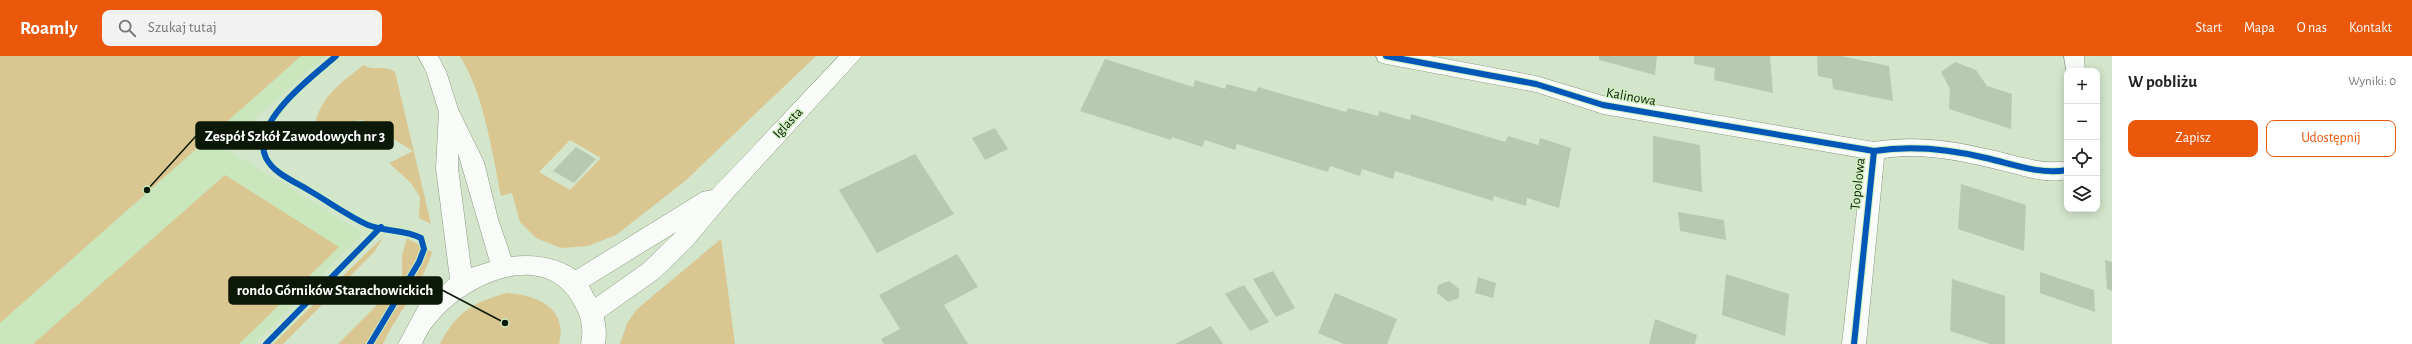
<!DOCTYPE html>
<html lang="pl">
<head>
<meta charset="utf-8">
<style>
  body { margin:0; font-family:"Alegreya Sans",sans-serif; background:#f2f2f2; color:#222 }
  .controls { position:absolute; right:12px; top:12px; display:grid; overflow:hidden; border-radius:8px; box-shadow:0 2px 10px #0003 }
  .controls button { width:36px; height:36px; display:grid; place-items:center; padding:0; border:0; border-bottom:1px solid #e0e0e0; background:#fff; color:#222; font:20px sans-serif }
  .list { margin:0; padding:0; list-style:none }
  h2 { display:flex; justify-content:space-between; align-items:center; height:52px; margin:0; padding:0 16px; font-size:17px }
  h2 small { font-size:13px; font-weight:400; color:#767676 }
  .actions { display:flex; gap:8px; padding:12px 16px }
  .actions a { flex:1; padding:9px 0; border:1px solid #ea580c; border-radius:8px; text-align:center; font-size:14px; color:#ea580c }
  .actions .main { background:#ea580c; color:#fff }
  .icon { flex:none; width:22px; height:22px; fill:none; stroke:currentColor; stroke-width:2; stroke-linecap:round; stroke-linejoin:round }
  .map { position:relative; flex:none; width:2112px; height:288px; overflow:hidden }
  header { display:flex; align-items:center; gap:24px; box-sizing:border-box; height:56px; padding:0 20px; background:#ea580c; color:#fff }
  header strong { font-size:19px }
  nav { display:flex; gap:22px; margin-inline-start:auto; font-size:14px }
  .search { width:280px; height:36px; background:#f2f2f2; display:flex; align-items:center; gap:10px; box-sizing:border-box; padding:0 14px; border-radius:8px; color:#767676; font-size:15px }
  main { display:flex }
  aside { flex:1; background:#fff }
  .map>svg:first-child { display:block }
  .built { fill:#c9e6bc }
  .green { fill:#dac691; fill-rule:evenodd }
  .building { fill:#b7c9ae }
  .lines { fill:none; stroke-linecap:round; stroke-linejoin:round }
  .street-casing { stroke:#8a9784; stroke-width:1 }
  .secondary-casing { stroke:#8a9784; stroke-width:1 }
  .street { fill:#f8fbf7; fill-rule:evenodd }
  .secondary { fill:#f8fbf7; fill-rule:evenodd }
  .cycleway-casing { stroke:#cff0c0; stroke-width:8 }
  .cycleway { stroke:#0057b8; stroke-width:6 }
  .labels { text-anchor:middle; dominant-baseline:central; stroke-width:3; stroke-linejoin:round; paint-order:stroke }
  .street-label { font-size:14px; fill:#0d1908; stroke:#cff0c0 }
  .leader { fill:none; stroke:#0d1908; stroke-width:1.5 }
  .callout-dot { fill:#0d1908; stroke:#cff0c0; stroke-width:1.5 }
  .callout { fill:#0d1908; stroke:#0d1908; stroke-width:1.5 }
  .callout-label { font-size:15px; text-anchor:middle; font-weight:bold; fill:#fff }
</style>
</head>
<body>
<header>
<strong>Roamly</strong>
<div class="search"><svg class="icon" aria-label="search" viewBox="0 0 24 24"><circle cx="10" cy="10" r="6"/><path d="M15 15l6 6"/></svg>Szukaj tutaj</div>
<nav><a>Start</a><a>Mapa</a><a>O nas</a><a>Kontakt</a></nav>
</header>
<main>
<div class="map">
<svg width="2112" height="288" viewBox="0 0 2112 288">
  <rect width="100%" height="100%" fill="#d3e5cb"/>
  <path class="built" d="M0,0H325L223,91L363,177L254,288H0Z"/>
  <g class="green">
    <path d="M0,0H301L0,267Z"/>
    <path d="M460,0H816L685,125L616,179L588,190L561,192L536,182L520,166L512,137L501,140C492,95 484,39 460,0ZM570,84L601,102L570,134L539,116Z"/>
    <path d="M363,9C375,16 381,8 395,16L431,168L419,162L420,141L411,127L389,107L413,95L362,64L322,71L316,65C322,39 344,25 363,9Z"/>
    <path d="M225,119L339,191L239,288H33Z"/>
    <path d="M383,181L375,195L283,288H273Z"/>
    <path d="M407,182L432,196C422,230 398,256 383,288H338L402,224V200Z"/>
    <path d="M721,183L735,288H620L627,268L636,254Z"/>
    <path d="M507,237C537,239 568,252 559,288H440C456,256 474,246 507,237Z"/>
  </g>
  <g class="building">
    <path d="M1599,0H1657L1655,19L1599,4Z"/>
    <path d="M1694,0H1770L1773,37L1714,24L1715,12L1694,8Z"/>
    <path d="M1817,0H1841L1889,10L1893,45L1833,33L1832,23L1818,20Z"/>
    <path d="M1105,3L1193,31L1195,24L1225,33L1227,28L1256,36L1258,31L1346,56L1348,52L1378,60L1379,55L1410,64L1411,58L1505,86L1508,80L1538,89L1540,82L1571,92L1559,152L1527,142L1526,150L1494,140L1493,145L1395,115L1393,123L1362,113L1360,120L1330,110L1328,116L1237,88L1235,94L1205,84L1202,91L1172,81L1171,84L1080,55Z"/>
    <path d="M1955,6L1976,14L1987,30L2012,38L2011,73L1949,53L1950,33L1941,16Z"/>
    <path d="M995,72L1008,93L985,104L972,82Z"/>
    <path d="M1653,80L1700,89L1702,136L1653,126Z"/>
    <path d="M576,91L596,103L574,127L553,115Z"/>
    <path d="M915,98L954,158L877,197L839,134Z"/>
    <path d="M1961,128L2026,149L2024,195L1958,173Z"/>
    <path d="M1678,156L1724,164L1726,184L1680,175Z"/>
    <path d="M957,198L978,231L944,249L968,288H884L881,283L900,273L879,239Z"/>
    <path d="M2105,204L2112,206V235L2107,233Z"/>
    <path d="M1273,215L1295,252L1276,261L1253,223Z"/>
    <path d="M2040,216L2094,234L2095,256L2040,237Z"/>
    <path d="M1726,218L1789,238L1785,280L1722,259Z"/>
    <path d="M1478,221L1496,227L1493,242L1475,237Z"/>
    <path d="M1952,223L2005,240V288H1990L1950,275Z"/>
    <path d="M1449,225L1459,233V242L1448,246L1437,237L1438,229Z"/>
    <path d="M1244,229L1269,266L1250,275L1225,238Z"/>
    <path d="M1335,237L1397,263L1387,288H1344L1318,277Z"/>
    <path d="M1655,263L1697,279L1695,288H1649Z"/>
    <path d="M1211,270L1223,288H1175Z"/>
  </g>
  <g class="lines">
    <defs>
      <g id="street">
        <path d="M839,0H862L733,141L690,192L659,222L601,263L593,267L585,263L581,256L585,249L643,208L676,176L582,234L574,237L566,234L563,227L566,220L702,136L712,134Z"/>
        <path d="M1376,0H1430L1536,20L1603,40L1874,86C1912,80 1949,84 1986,93C2013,98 2040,110 2067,105V123C2044,128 2023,119 2000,114C1963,105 1923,96 1884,102L1866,288H1842L1863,102L1603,58L1536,36L1386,8L1379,6Z"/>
        <path d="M2064,0H2084L2085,15H2067V19Z"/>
      </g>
      <path id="secondary" d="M418,0H438L446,15L458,53L484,106L498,163L511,201C535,198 564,202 583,220C588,225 590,233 594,239C603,254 608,270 605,288H581C584,274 582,262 575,250C542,183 443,237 422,288H398L419,249L450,223L436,112L439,56L426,15ZM458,97L490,206L471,212L458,112Z"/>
    </defs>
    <use href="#street" class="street-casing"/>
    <use href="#secondary" class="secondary-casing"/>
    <use href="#street" class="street"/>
    <use href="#secondary" class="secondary"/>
    <defs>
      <g id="cycleway">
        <path d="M336,0C313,20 249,67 266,102C274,118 296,126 310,135C329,146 348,160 368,169C385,176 404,173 421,182L424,193L419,206L370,288"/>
        <path d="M1386,0L1536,28L1603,49L1874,95"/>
        <path d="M266,288L381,171"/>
        <path d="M1854,288L1874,95C1912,89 1949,93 1986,102C2013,108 2040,119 2067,114"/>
      </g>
    </defs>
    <use href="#cycleway" class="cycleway-casing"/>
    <use href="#cycleway" class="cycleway"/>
  </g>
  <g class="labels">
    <g class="street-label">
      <text transform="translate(1631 41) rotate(10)">Kalinowa</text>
      <text transform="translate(788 67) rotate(-47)">Iglasta</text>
      <text transform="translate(1858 128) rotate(-84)">Topolowa</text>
    </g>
  </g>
  <path class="leader" d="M147 134L196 80M505 267L442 234"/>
  <g class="callout-dot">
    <circle cx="147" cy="134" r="4"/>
    <circle cx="505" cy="267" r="4"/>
  </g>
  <g class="callout">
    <rect x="196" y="66" width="197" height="27" rx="4"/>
    <rect x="229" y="221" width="213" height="27" rx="4"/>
  </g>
  <g class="callout-label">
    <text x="295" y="85">Zespół Szkół Zawodowych nr 3</text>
    <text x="335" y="239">rondo Górników Starachowickich</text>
  </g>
</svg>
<div class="controls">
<button>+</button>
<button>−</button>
<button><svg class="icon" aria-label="locate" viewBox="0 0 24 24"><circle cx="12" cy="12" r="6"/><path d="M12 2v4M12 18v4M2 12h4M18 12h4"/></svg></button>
<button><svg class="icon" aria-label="layers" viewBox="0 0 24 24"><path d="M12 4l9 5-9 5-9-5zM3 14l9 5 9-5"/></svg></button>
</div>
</div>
<aside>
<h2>W pobliżu<small>Wyniki: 0</small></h2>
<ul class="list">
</ul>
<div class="actions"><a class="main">Zapisz</a><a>Udostępnij</a></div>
</aside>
</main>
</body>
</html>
